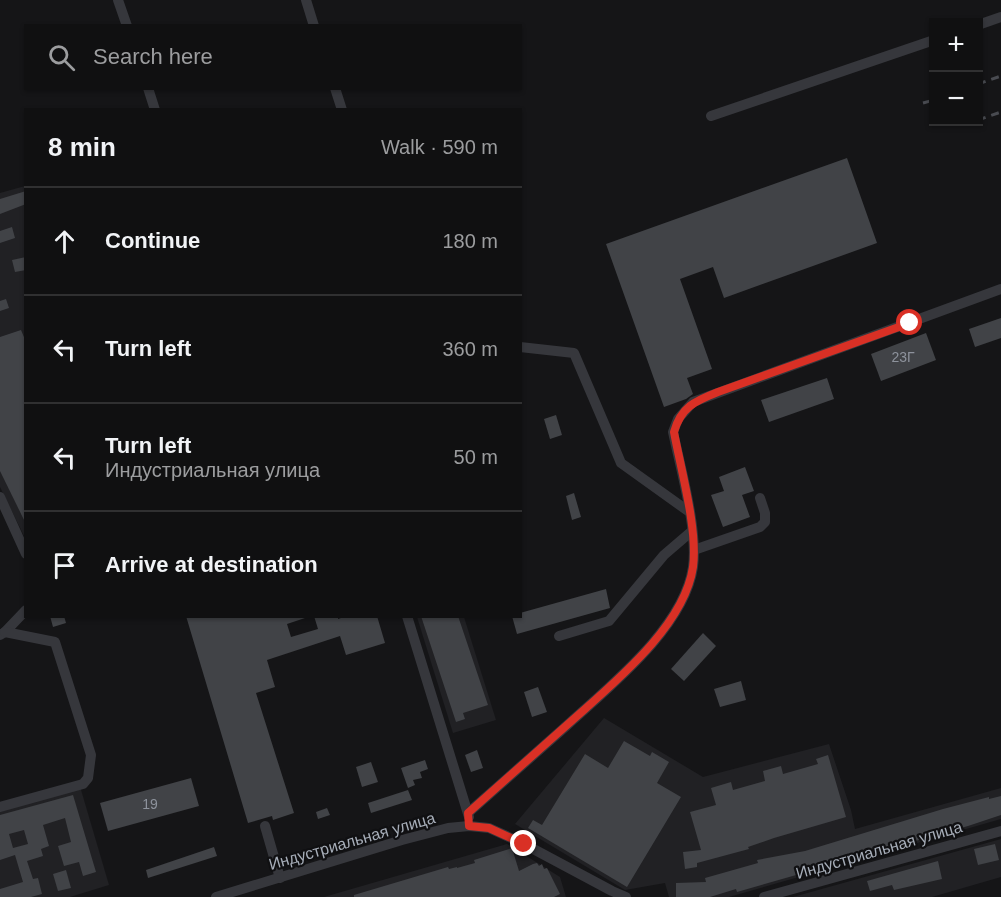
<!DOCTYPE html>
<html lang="en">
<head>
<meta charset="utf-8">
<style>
  body { margin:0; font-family:Arial,sans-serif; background:#1e1e1f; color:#f1f3f6 }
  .controls { position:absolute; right:18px; top:18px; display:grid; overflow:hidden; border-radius:0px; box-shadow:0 2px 4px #0004 }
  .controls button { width:54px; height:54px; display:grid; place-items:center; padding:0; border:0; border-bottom:2px solid #303031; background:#101011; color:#f1f3f6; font:30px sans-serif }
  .stop { position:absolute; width:18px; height:18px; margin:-14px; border:4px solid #d93025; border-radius:50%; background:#fff }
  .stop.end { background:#d93025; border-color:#fff; box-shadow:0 2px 6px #0008 }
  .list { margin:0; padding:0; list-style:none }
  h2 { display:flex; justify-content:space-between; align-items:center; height:78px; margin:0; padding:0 24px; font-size:26px }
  h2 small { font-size:20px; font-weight:400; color:#9c9d9f }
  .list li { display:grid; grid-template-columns:39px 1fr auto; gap:18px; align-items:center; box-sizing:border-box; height:108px; padding:0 24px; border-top:2px solid #303031 }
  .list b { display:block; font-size:22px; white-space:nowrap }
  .list p { margin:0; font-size:20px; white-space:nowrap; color:#9c9d9f }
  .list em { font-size:20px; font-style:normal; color:#9c9d9f }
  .icon { flex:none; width:33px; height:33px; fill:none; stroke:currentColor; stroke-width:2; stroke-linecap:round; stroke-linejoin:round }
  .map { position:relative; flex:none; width:1001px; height:897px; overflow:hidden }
  .search { position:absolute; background:#101011; box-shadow:0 2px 4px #0004; left:24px; top:24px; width:498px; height:66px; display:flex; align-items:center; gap:15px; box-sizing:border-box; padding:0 21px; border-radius:0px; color:#9c9d9f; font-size:22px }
  .panel { position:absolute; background:#101011; box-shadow:0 2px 4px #0004; left:24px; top:108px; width:498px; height:510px; border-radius:0px }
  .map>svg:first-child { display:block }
  .built { fill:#212124 }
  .building { fill:#414347; fill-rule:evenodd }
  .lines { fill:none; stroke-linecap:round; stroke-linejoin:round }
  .minor { stroke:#36373c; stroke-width:10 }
  .rail { stroke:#494b51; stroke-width:3; stroke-dasharray:8 6; stroke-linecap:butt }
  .route { stroke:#d93025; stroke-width:8 }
  .labels { text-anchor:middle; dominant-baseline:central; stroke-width:4.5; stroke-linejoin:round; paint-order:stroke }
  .number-label { font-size:14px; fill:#8d929c }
  .street-label { font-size:16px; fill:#a6adb8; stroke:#101012 }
</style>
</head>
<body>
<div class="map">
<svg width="1001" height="897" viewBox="0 0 1001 897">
  <rect width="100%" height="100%" fill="#151517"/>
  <g class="built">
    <path d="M25,186V538L0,487V193Z"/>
    <path d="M417,617H464L496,720L453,733Z"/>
    <path d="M604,718L703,777L829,744L851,810L855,829L1001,788V819L729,897H669L665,883L625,890L515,824Z"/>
    <path d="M79,783L109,885L70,897H0V804Z"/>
    <path d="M1001,839V877L932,897H793Z"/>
    <path d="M507,844L560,877L566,897H324Z"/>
  </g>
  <g class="building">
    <path d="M847,158L877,243L724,298L713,267L680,279L712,369L687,378L693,394L686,399L664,407L606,244Z"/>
    <path d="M26,191V204L0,214V199Z"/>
    <path d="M12,227L15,238L0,243V231Z"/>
    <path d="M26,257V270L15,272L12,260Z"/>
    <path d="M6,299L9,308L0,311V301Z"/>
    <path d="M1001,318V338L975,347L969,329Z"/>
    <path d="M21,330L26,342V524L0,471V337Z"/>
    <path d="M926,333L936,360L881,381L871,354Z"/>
    <path d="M827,378L834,399L769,422L761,400Z"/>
    <path d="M556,415L562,435L550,439L544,419Z"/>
    <path d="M745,467L754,491L742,495L750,517L723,527L711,495L724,491L719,477Z"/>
    <path d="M574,493L581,517L572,520L566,496Z"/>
    <path d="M606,589L610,608L517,634L512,616H520V613Z"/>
    <path d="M50,616H64L66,623L53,627Z"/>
    <path d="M186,616H304L305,618L287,624L291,637L318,629L314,616H338V619L347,616H377L385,643L346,655L340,636L267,660L275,687L256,693L294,813L273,820L272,816L248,823Z"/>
    <path d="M421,616H458L488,705L463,713L465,719L456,722Z"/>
    <path d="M703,633L716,646L684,681L671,669Z"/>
    <path d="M741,681L746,700L720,707L714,689Z"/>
    <path d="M538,687L547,712L532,717L524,692Z"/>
    <path d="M624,741L650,756L652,752L669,762L657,783L681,797L627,887L528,828L533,820L542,825L585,754L608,768Z"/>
    <path d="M477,750L483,768L471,772L465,755Z"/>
    <path d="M828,755L846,817L774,838L748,847L749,849L697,863V867L685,869L683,852L701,850L690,812L716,805L711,788L731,782L733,790L765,781L763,771L781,766L783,774L818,764L816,759Z"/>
    <path d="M425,760L428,769L420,772L422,778L413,780L415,785L408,788L401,768Z"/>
    <path d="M371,762L378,782L362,787L356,767Z"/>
    <path d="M191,778L199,806L108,831L100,803Z"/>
    <path d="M408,790L412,800L371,813L368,803Z"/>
    <path d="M73,795L96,872L83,876L79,862L64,866L58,846L71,842L65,818L43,825L49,846L41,849L43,856L27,861L33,879L38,878L42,894L31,897H0V889L23,882L15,855L0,860V815ZM24,830L28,844L13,848L9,834Z"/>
    <path d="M1001,796V815L968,826L737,892L736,889L710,897H676V883L706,882L705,878L758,863L757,860L805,851L943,809L989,797V799Z"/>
    <path d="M327,808L330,815L318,819L316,812Z"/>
    <path d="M995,844L999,860L978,865L974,849Z"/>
    <path d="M214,847L217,856L148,878L146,870Z"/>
    <path d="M512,848L519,871L533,864L537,863L539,866L542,864L544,869L547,868L560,894L554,897H354V895L448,867L449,869L457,867V868L475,863L474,860Z"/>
    <path d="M938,861L942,879L894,890L892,885L870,891L867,881Z"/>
    <path d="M66,870L71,888L58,891L53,874Z"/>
  </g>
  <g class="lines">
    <g class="minor">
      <path d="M118,0L127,26"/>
      <path d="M306,0L314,26"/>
      <path d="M978,25L1001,17"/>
      <path d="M148,88L155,110"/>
      <path d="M335,88L342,110"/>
      <path d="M711,116L934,40"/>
      <path d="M520,347L574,353L621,463L688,511"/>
      <path d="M0,497L26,554"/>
      <path d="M694,550L760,527L765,522V513L760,498"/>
      <path d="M407,616L469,817"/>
      <path d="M0,635L5,632L26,610"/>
      <path d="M559,636L609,621L664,555L692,531"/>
      <path d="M0,807L83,784L88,778L91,755L55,642L5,632"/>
      <path d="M468,813C500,785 532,756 564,728C607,688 684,629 693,567C698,530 681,470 673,432L678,419L693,402L1001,289"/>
      <path d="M265,826L280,878"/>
      <path d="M216,897L402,840L448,828L469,826L489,828L524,844L612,891L626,897"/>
      <path d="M764,897L1001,831"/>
    </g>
    <g class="rail">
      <path d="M978,84L1001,76"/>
      <path d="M923,103L934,100"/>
      <path d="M978,120L1001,112"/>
    </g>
  </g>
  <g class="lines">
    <path class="route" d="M524,844L489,828L469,826L468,813C501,784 534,754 567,725C610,686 684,628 693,567C698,530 681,470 674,432C681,407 695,401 718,392L910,323"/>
  </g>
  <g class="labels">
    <g class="number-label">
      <text x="903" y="357">23Г</text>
      <text x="150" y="804">19</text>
    </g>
    <g class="street-label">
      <text transform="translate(352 841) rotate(-16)">Индустриальная улица</text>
      <text transform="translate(879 850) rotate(-16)">Индустриальная улица</text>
    </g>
  </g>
</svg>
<div class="controls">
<button>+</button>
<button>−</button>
</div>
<div class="stop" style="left:910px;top:323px"></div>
<div class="stop end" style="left:524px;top:844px"></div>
<div class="search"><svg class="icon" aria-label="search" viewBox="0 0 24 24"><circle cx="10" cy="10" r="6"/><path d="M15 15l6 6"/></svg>Search here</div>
<section class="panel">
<h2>8 min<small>Walk · 590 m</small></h2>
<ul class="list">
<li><svg class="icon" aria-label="ahead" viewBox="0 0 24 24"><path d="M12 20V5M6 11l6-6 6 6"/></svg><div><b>Continue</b></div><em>180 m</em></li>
<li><svg class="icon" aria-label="left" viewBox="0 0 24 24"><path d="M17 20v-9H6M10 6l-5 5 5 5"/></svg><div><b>Turn left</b></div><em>360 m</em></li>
<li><svg class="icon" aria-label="left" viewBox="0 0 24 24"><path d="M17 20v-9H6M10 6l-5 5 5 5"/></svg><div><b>Turn left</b><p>Индустриальная улица</p></div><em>50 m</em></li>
<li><svg class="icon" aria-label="arrive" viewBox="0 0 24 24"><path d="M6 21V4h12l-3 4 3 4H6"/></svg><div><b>Arrive at destination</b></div></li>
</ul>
</section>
</div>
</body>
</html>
